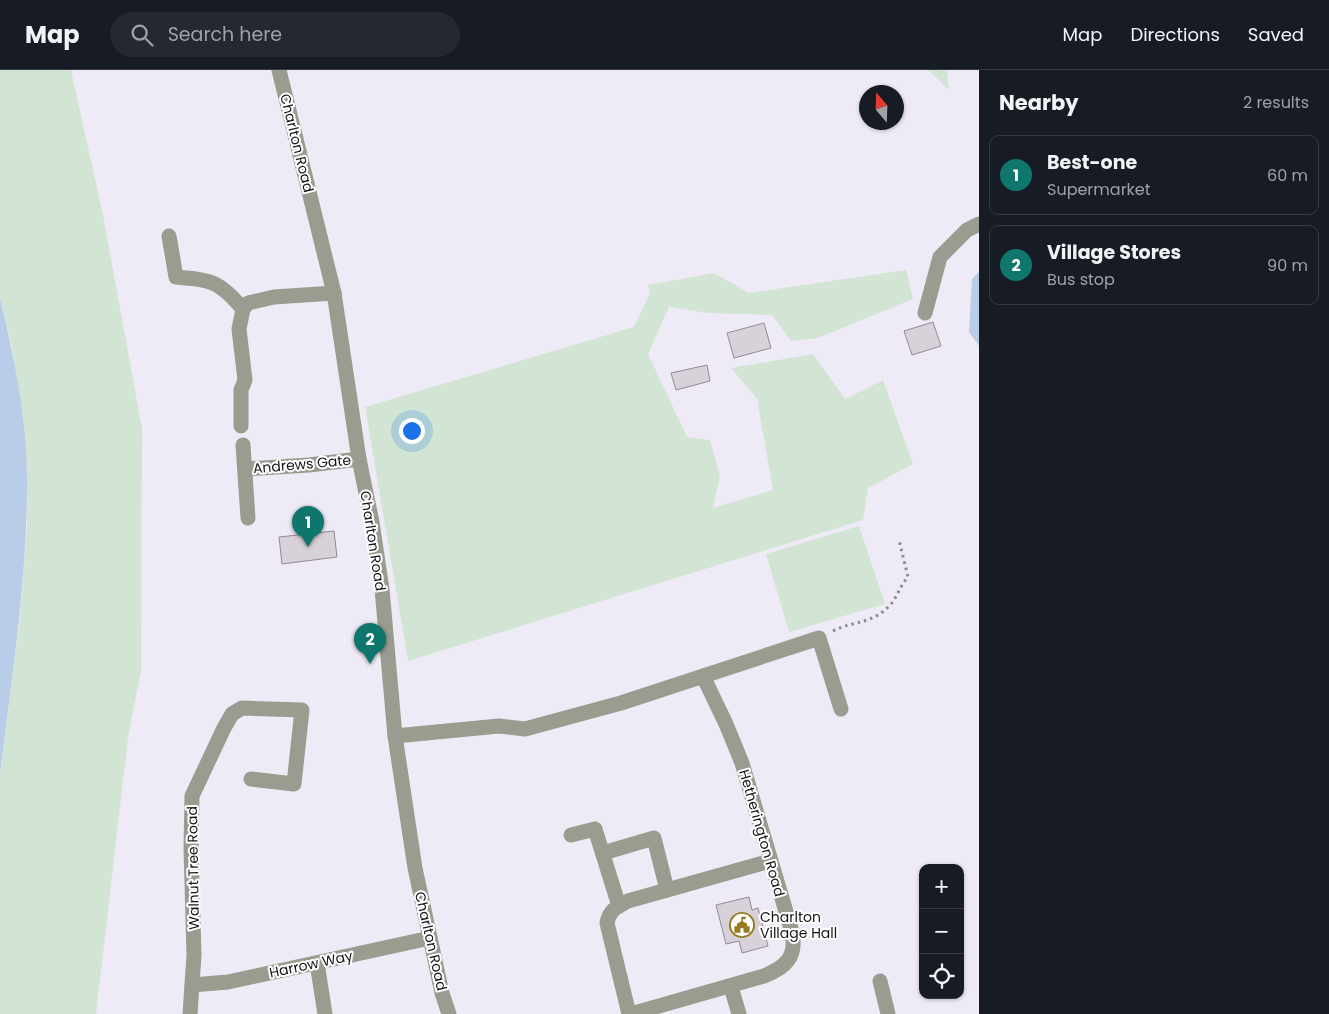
<!DOCTYPE html>
<html lang="en">
<head>
<meta charset="utf-8">
<style>
  body { margin:0; font-family:Poppins,sans-serif; background:#242831; color:#f1f3f6 }
  .controls { position:absolute; right:15px; bottom:15px; display:grid; overflow:hidden; border-radius:10px; box-shadow:0 1px 4px #0004 }
  .controls button { width:45px; height:45px; display:grid; place-items:center; padding:0; border:0; border-bottom:1px solid #363941; background:#171b24; color:#f1f3f6; font:25px sans-serif }
  .compass { position:absolute; left:859px; top:15px; width:45px; height:45px; border-radius:50%; background:#171b24; box-shadow:0 1px 4px #0004; rotate:341deg }
  .you { position:absolute; left:411px; top:360px; width:18px; height:18px; margin:-12px; border:4px solid #fff; border-radius:50%; background:#1a73e8; box-shadow:0 0 0 8px #1a73e833 }
  .badge { display:grid; place-items:center; width:32px; height:32px; border-radius:50%; background:#0f766e; color:#fff; font-size:16px; font-weight:700 }
  .pin { position:absolute; translate:-50% -41px; filter:drop-shadow(0 1px 2px #0008) }
  .pin::after { content:''; position:absolute; top:26px; width:18px; height:15px; background:inherit; clip-path:polygon(0 0,100% 0,50% 100%) }
  .list { margin:0; padding:0; list-style:none }
  h2 { display:flex; justify-content:space-between; align-items:center; height:65px; margin:0; padding:0 20px; font-size:21px }
  h2 small { font-size:16px; font-weight:400; color:#9ea1a6 }
  .list li { display:grid; grid-template-columns:32px 1fr auto; gap:15px; align-items:center; box-sizing:border-box; height:80px; margin:0 10px 10px; padding:0 10px; border:1px solid #363941; border-radius:10px }
  .list b { display:block; font-size:19px; white-space:nowrap }
  .list p { margin:0; font-size:16px; white-space:nowrap; color:#9ea1a6 }
  .list em { font-size:16px; font-style:normal; color:#9ea1a6 }
  .icon { flex:none; width:28px; height:28px; fill:none; stroke:currentColor; stroke-width:2; stroke-linecap:round; stroke-linejoin:round }
  .map { position:relative; flex:none; width:979px; height:944px; overflow:hidden }
  header { display:flex; align-items:center; gap:30px; box-sizing:border-box; height:70px; padding:0 25px; background:#171b24; border-bottom:1px solid #363941 }
  header strong { font-size:24px }
  nav { display:flex; gap:28px; margin-inline-start:auto; font-size:18px }
  .search { width:350px; height:45px; background:#242831; display:flex; align-items:center; gap:12px; box-sizing:border-box; padding:0 18px; border-radius:28px; color:#9ea1a6; font-size:19px }
  main { display:flex }
  aside { flex:1; background:#171b24 }
  .map>svg:first-child { display:block }
  .green { fill:#d2e5d4 }
  .water { fill:#bacde8 }
  .building { fill:#d9d1d9; stroke:#928a92 }
  .lines { fill:none; stroke-linecap:round; stroke-linejoin:round }
  .path { stroke:#8c8991; stroke-width:3; stroke-dasharray:2.5 4; stroke-linecap:butt }
  .minor { stroke:#989d90; stroke-width:15 }
  .labels { text-anchor:middle; dominant-baseline:central; stroke-width:4; stroke-linejoin:round; paint-order:stroke }
  .street-label { font-size:14px; fill:#161418; stroke:#fff }
  .poi-label { font-size:14px; fill:#161418; stroke:#fff; text-anchor:start }
</style>
</head>
<body>
<header>
<strong>Map</strong>
<div class="search"><svg class="icon" aria-label="search" viewBox="0 0 24 24"><circle cx="10" cy="10" r="6"/><path d="M15 15l6 6"/></svg>Search here</div>
<nav><a>Map</a><a>Directions</a><a>Saved</a></nav>
</header>
<main>
<div class="map">
<svg width="979" height="944" viewBox="0 0 979 944">
  <rect width="100%" height="100%" fill="#efebf6"/>
  <g class="green">
    <path d="M0,0H71L103,145L142,358L141,600L128,668L96,944H0V705L20,547L27,457V402L22,341L12,277L0,228Z"/>
    <path d="M928,0H947L949,20Z"/>
    <path d="M906,200L913,229L818,268L791,271L772,245L708,243L669,237L648,284L687,367L710,370L720,406L713,438L773,420L757,329L731,298L813,284L845,329L883,310L913,394L868,418L863,450L408,591L365,337L634,257L650,223L648,215L714,203L749,223Z"/>
    <path d="M859,456L885,534L789,562L766,484Z"/>
  </g>
  <g class="water">
    <path d="M979,202V276L969,262L972,209Z"/>
    <path d="M0,228C14,286 26,344 27,404C28,505 12,605 0,705Z"/>
  </g>
  <g class="building">
    <path d="M933,252L941,276L912,285L904,261Z"/>
    <path d="M764,253L771,278L734,288L727,263Z"/>
    <path d="M707,295L710,311L676,320L671,303Z"/>
    <path d="M334,461L337,487L282,494L279,467Z"/>
    <path d="M749,827L752,840L758,838L768,876L742,883L739,871L726,874L716,835Z"/>
  </g>
  <g class="lines">
    <path class="path" d="M833,561C855,550 872,555 891,534C897,527 900,516 908,507L899,470"/>
    <g class="minor">
      <path d="M279,0L334,223L359,389L372,452L382,519L395,666L415,798L442,923L449,944"/>
      <path d="M169,166L176,207C212,210 219,211 243,239"/>
      <path d="M925,243L940,187L967,160L979,154"/>
      <path d="M241,356V320L245,310L239,259L243,239L248,233L274,227L334,223"/>
      <path d="M243,375L248,448"/>
      <path d="M246,399L309,395L359,389"/>
      <path d="M395,666L499,656L525,659L621,633L819,568L841,639"/>
      <path d="M571,765L595,759L619,836"/>
      <path d="M603,783L654,768L667,820"/>
      <path d="M317,893L325,944"/>
      <path d="M880,911L888,944"/>
      <path d="M192,915L228,912L430,868"/>
      <path d="M731,917L739,944"/>
      <path d="M190,944L194,885L191,778L192,726L224,658L232,644L242,638L302,640L294,714L251,709"/>
      <path d="M629,944L607,853C609,840 617,837 628,831L770,791"/>
      <path d="M631,944L764,906C786,897 797,887 792,862L742,693L726,654L703,606"/>
    </g>
  </g>
  <defs>
    <symbol id="civic-ring" viewBox="-11 -11 22 22"><circle r="9.5" fill="#fff" stroke="#977c24" stroke-width="1.5"/><path d="M-.6-6.5H3V-4.5H.6V-3L4-1V1h2V6H-6V1h2V-1L-.6-3ZM-1.2 2.5V6h2.4V2.5Z" fill="#977c24"/></symbol>
  </defs>
  <g fill-rule="evenodd">
    <use href="#civic-ring" x="728" y="841" width="28" height="28"/>
  </g>
  <g class="labels">
    <g class="street-label">
      <text transform="translate(297 73) rotate(76)">Charlton Road</text>
      <text transform="translate(302 394) rotate(-5)">Andrews Gate</text>
      <text transform="translate(373 471) rotate(81)">Charlton Road</text>
      <text transform="translate(762 763) rotate(74)">Hetherington Road</text>
      <text transform="translate(193 798) rotate(-91)">Walnut Tree Road</text>
      <text transform="translate(431 871) rotate(77)">Charlton Road</text>
      <text transform="translate(311 894) rotate(-12)">Harrow Way</text>
    </g>
    <g class="poi-label">
      <text x="760" y="847">Charlton<tspan x="760" dy="16">Village Hall</tspan></text>
    </g>
  </g>
</svg>
<div class="controls">
<button>+</button>
<button>−</button>
<button><svg class="icon" aria-label="locate" viewBox="0 0 24 24"><circle cx="12" cy="12" r="6"/><path d="M12 2v4M12 18v4M2 12h4M18 12h4"/></svg></button>
</div>
<svg class="compass" viewBox="-18 -18 36 36"><path d="M0-13l5 13h-10z" fill="#e53935"/><path d="M0 13l5-13h-10z" fill="#9ea1a6"/></svg>
<div class="you"></div>
<div class="pin badge" style="left:308px;top:477px">1</div>
<div class="pin badge" style="left:370px;top:594px">2</div>
</div>
<aside>
<h2>Nearby<small>2 results</small></h2>
<ul class="list">
<li><span class="badge">1</span><div><b>Best-one</b><p>Supermarket</p></div><em>60 m</em></li>
<li><span class="badge">2</span><div><b>Village Stores</b><p>Bus stop</p></div><em>90 m</em></li>
</ul>
</aside>
</main>
</body>
</html>
